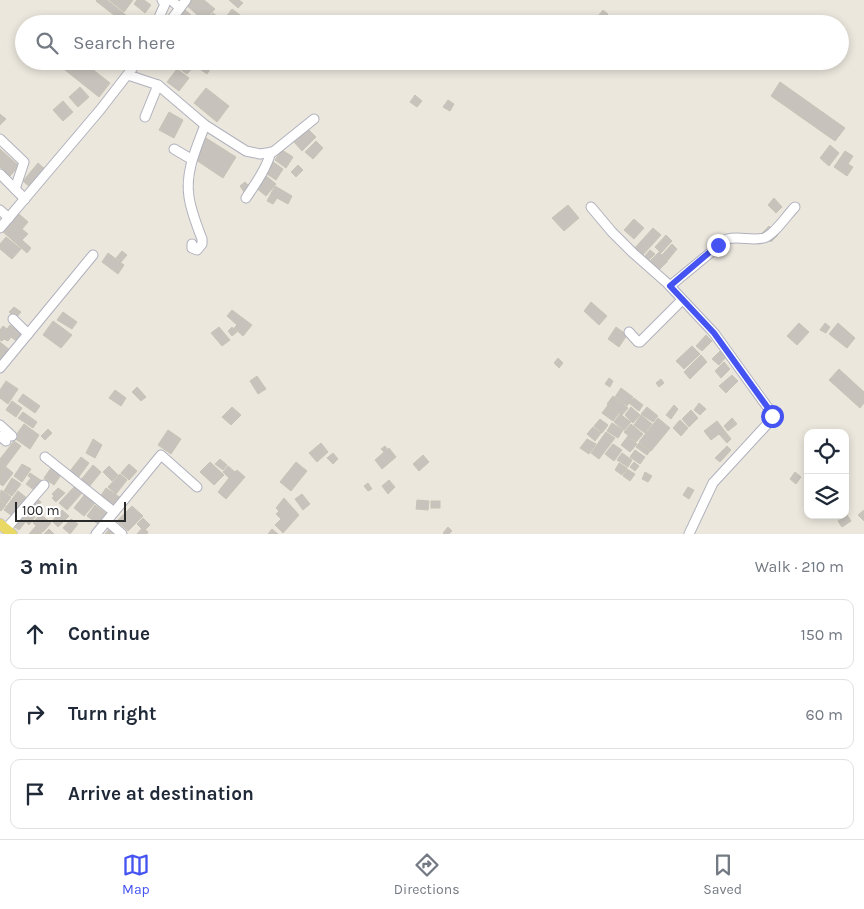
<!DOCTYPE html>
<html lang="en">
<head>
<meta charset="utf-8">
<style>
  body { margin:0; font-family:Karla,sans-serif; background:#f2f2f3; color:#1f2937 }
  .controls { position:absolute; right:15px; bottom:15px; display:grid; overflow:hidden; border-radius:10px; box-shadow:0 2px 8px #0003 }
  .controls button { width:45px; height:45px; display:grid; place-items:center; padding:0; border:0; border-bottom:1px solid #e0e1e3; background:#fff; color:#1f2937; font:25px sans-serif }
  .scale { position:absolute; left:15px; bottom:12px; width:111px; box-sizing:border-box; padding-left:5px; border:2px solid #2a2a2a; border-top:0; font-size:14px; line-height:18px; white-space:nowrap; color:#2a2a2a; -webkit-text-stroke:4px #fff; paint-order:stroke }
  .stop { position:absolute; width:15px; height:15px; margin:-11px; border:4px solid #4453f1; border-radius:50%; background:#fff }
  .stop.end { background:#4453f1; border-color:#fff; box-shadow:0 1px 5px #0008 }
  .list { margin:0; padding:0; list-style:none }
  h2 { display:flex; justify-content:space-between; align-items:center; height:65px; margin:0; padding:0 20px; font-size:21px }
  h2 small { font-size:16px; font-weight:400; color:#747a83 }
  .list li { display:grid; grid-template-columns:32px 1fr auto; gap:15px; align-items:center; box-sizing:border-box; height:70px; margin:0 10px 10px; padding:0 10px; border:1px solid #e0e1e3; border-radius:10px }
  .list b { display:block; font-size:19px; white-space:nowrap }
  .list em { font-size:16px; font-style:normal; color:#747a83 }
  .icon { flex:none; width:28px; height:28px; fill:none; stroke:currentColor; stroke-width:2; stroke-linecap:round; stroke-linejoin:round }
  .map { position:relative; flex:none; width:864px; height:534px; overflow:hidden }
  .search { position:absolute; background:#fff; box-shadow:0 2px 8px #0003; left:15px; right:15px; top:15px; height:55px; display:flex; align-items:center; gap:12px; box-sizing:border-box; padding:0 18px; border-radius:28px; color:#747a83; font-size:19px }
  .sheet { height:305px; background:#fff }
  nav { display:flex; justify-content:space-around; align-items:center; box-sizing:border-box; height:70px; border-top:1px solid #e0e1e3; background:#fff; font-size:14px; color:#747a83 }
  nav a { display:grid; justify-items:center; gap:2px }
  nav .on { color:#4453f1 }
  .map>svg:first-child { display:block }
  .building { fill:#c7c3bc; stroke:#c7c3b6 }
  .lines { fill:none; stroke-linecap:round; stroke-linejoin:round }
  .minor-casing { stroke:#b0b1bd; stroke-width:11 }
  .major-casing { stroke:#c8c8c8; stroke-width:12 }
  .minor { stroke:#fff; stroke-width:9 }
  .major { stroke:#ead864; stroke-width:10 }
  .route { stroke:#4453f1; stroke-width:6 }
</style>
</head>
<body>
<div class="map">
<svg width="864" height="534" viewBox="0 0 864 534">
  <rect width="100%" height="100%" fill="#ebe7dd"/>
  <g class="building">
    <path d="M97,0H107L127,16L123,22L96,1Z"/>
    <path d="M109,0H133L124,12Z"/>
    <path d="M137,0H144L151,5L145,13L134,4Z"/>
    <path d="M189,0H204L215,9L204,21L185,4Z"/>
    <path d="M229,0H239L243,3L238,8Z"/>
    <path d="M182,7L193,17L187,23L176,14Z"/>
    <path d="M232,9L244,18L239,24H236L226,17Z"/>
    <path d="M603,10L608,14L603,20L598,16Z"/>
    <path d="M213,13L226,24L205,23Z"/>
    <path d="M64,61H82L110,83L99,97L60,66Z"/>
    <path d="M169,61H193L196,64L187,74Z"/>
    <path d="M201,61H205L212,66L207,74L197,67Z"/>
    <path d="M177,69L189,78L179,91L167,82Z"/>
    <path d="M780,82L845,128L835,141L771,96Z"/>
    <path d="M80,87L89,97L78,107L69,97Z"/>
    <path d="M206,88L229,106L217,122L194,103Z"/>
    <path d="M415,95L422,101L417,107L410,102Z"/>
    <path d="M448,100L454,104L450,111L443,107Z"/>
    <path d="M63,101L73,112L63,121L53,110Z"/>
    <path d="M169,112L183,120L174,138L159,130Z"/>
    <path d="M0,114L6,119L0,125Z"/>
    <path d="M307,128L316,137L302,151L294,142Z"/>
    <path d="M206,138L236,157L223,178L193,158Z"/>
    <path d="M316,141L323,148L313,159L305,152Z"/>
    <path d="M830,145L839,153L829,166L820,158Z"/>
    <path d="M0,149L19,166L10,176L0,167Z"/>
    <path d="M282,150L293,157L286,168L275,160Z"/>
    <path d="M845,151L853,156L848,164L853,167L847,176L834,167Z"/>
    <path d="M272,161L283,169L276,180L264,172Z"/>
    <path d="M38,163L46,170L31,188L23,181Z"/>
    <path d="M298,165L303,170L296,177L291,172Z"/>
    <path d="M265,175L276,184L266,196L255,187Z"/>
    <path d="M245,182L250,187L244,192L240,186Z"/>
    <path d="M275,186L292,196L288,204L277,198L273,204L267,201Z"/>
    <path d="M774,198L782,207L776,213L768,205Z"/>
    <path d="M568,205L579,218L564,231L552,218Z"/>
    <path d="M19,214L28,222L22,229L28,234L22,240L31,248L27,253L2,231Z"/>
    <path d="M634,219L644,228L634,239L624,230Z"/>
    <path d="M769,226L778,235L771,242L762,233Z"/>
    <path d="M653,228L661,235L641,257L633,250Z"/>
    <path d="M666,235L672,241L661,253L655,247Z"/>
    <path d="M6,237L21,249L12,259L0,249V244Z"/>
    <path d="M672,244L677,249L668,260L662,255Z"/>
    <path d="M650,250L655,254L647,262L643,258Z"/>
    <path d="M122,251L127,255L121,262L116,258Z"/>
    <path d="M659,252L668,261L659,270L650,261Z"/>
    <path d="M108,253L124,265L118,274L102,262Z"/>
    <path d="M591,302L607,316L599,325L584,311Z"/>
    <path d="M14,307L21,312L16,318L9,312Z"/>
    <path d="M232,310L252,325L243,336L234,328L237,325L227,316Z"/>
    <path d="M63,312L77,322L72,329L57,320Z"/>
    <path d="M53,321L72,335L61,348L43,335Z"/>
    <path d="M799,323L809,332L797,345L787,336Z"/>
    <path d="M825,323L830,327L826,333L820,330Z"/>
    <path d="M838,323L855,338L847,348L829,334Z"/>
    <path d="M10,325L23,335L18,342L11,337L8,341L4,339L2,341L0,340V330L3,326L7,329Z"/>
    <path d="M219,327L230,340L222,346L211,333Z"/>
    <path d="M232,327L237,332L232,336L228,331Z"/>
    <path d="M616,327L627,335L619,347L608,339Z"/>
    <path d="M706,335L712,341L702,351L696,346Z"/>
    <path d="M0,342L11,351L0,361Z"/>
    <path d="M692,346L700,354L684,369L676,361Z"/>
    <path d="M720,351L726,357L719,365L712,359Z"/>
    <path d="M701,355L707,362L690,379L684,372Z"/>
    <path d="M558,358L563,363L559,368L554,363Z"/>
    <path d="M724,362L730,369L721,378L715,371Z"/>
    <path d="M839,369L864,392V403L860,408L829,380Z"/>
    <path d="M732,375L738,381L726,393L719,386Z"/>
    <path d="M257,376L266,389L258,394L250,381Z"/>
    <path d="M609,378L613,381L610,387L605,384Z"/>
    <path d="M661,379L664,383L659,387L656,383Z"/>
    <path d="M6,381L18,389L8,404L0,398V390Z"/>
    <path d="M137,387L146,397L141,401L132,392Z"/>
    <path d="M621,388L633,397L627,406L615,397Z"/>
    <path d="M115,390L126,398L121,406L109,398Z"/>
    <path d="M23,394L40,406L35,413L18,401Z"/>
    <path d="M613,396L628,408L622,415L607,404Z"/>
    <path d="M634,398L643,405L639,411L629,403Z"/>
    <path d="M12,401L22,408L16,417L6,410Z"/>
    <path d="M699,403L706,409L700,415L694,410Z"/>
    <path d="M608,405L619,413L613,421L602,413Z"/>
    <path d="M674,405L678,409L671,419L666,415Z"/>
    <path d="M232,407L241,415L231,425L222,417Z"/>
    <path d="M631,407L640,415L633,423L625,415Z"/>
    <path d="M647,407L658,416L653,422L641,414Z"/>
    <path d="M691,410L698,418L689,427L682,419Z"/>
    <path d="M23,412L37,422L33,428L18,418Z"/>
    <path d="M620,414L631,422L624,430L614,422Z"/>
    <path d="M641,415L652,424L645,433L634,425Z"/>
    <path d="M658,418L670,428L651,451L639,442Z"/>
    <path d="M732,418L737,424L728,431L724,426Z"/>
    <path d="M600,419L608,425L602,433L594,426Z"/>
    <path d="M680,420L688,428L681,436L673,428Z"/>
    <path d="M717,421L731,439L727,443L719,434L711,440L704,431Z"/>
    <path d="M612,423L623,430L618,438L607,431Z"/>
    <path d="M24,424L39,435L30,449L14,438Z"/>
    <path d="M631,424L643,434L636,442L624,432Z"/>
    <path d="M593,427L601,433L595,441L587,434Z"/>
    <path d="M48,429L52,433L45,440L41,436Z"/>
    <path d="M168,430L181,439L171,454L158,445Z"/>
    <path d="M606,432L615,438L599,459L591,453Z"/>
    <path d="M628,436L637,444L630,452L621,445Z"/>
    <path d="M93,439L102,445L95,458L86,453Z"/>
    <path d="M587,439L596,444L589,454L580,448Z"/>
    <path d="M14,441L21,446L0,474V459Z"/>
    <path d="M321,443L328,452L317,462L309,453Z"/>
    <path d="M639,443L650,451L647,455L636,447Z"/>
    <path d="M613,444L622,450L614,461L605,454Z"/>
    <path d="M385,446L388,450L389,448L396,457L382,469L375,460L384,452L381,449Z"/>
    <path d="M727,446L731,450L720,462L715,458Z"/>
    <path d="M635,450L645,457L640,464L630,457Z"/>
    <path d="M333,453L338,459L333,464L327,458Z"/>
    <path d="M622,453L632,460L628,467L617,460Z"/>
    <path d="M423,455L429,462L419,471L413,464Z"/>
    <path d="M81,457L89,463L78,478L70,471Z"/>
    <path d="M220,459L227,465L223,470L215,464Z"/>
    <path d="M210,462L224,475L214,485L200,472Z"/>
    <path d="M296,462L307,471L291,491L280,482Z"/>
    <path d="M634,462L639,466L635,471L630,467Z"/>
    <path d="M619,463L627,468L622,475L615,470Z"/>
    <path d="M22,464L31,469L22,482L14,476Z"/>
    <path d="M129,464L137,471L129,480L121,473Z"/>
    <path d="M93,465L101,472L88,488L80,481Z"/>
    <path d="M109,466L118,475L112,481L103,472Z"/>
    <path d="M228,466L235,472L237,470L245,477L226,499L218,492L229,478L223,472Z"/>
    <path d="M6,467L13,473L3,486L0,484V475Z"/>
    <path d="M51,468L61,475L54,485L44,478Z"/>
    <path d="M627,469L635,474L630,481L623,476Z"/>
    <path d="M645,472L652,476L648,482L642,479Z"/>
    <path d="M795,472L801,477L796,484L790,479Z"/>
    <path d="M30,473L45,483L38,493L26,484L31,478L28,476Z"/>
    <path d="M120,474L127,480L116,494L108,487Z"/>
    <path d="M12,478L21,484L12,496L4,491Z"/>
    <path d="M389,480L395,487L388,494L382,486Z"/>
    <path d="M368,483L372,489L368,491L364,486Z"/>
    <path d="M75,486L82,493L67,510L59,503Z"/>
    <path d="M688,487L694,490L689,499L683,495Z"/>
    <path d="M58,488L65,493L56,502L52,498L54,496L52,494Z"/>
    <path d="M106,488L121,498L115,507L100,497Z"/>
    <path d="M1,490L11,497L6,504L0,500Z"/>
    <path d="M18,491L28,499L14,517L4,510Z"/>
    <path d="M85,494L95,503L84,516L74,508Z"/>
    <path d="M302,494L310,504L303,510L295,499Z"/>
    <path d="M35,497L41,502L19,530L12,525Z"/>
    <path d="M284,498L299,515L283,533L275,525L281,519L276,514L279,511L276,508Z"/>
    <path d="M417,500L429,501L428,510L416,509Z"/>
    <path d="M0,501L6,505L1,511L0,510Z"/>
    <rect x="431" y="501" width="9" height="7"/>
    <path d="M95,505L107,514L98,524L87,516Z"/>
    <path d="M132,506L143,516L128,531L117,521Z"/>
    <path d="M62,510L69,516L58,527L52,521Z"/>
    <path d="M864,510V521L858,515Z"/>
    <path d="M31,514L35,517L29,525L25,521Z"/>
    <path d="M40,514L51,523L43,532L33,523Z"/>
    <path d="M847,515L851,521L842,527L838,521Z"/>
    <path d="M143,518L150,525L144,531L137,524Z"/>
    <path d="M71,519L78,524L70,534L63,528Z"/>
    <path d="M36,526L42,532L41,534H29Z"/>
    <path d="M111,527L119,534H105Z"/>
    <path d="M143,527L148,532L147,534H137Z"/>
    <path d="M448,527L452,531L449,534H445L443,533Z"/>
    <path d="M49,529L54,534H44Z"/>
    <path d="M272,529L278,534H268Z"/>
  </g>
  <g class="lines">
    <defs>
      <g id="minor">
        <path d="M171,0L180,8"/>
        <path d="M115,21L118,24"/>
        <path d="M91,23L92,24"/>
        <path d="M156,24L165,4L162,0"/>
        <path d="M168,24L186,0"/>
        <path d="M128,75L158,85L205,125L246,151L260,154L273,152L314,119"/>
        <path d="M145,117L158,85"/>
        <path d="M0,139L24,162L15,189"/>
        <path d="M174,149L191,159"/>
        <path d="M0,174L25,199"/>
        <path d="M246,198C256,183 266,169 271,152"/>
        <path d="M591,207L612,232L633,253L667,283L714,333L771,412L772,419L713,483L689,534"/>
        <path d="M0,210L9,218"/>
        <path d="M0,228L100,110L138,61"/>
        <path d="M192,244V248L197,250L202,244V239C197,226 191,211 189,197C185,172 196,149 205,125"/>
        <path d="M670,286L727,239C739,236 752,241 764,238C774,235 787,215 795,207"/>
        <path d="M13,319L28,334"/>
        <path d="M629,332L638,342H640L682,300"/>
        <path d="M0,368L93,255"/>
        <path d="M0,425L12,436"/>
        <path d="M0,436L6,441"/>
        <path d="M45,457L114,512"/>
        <path d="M107,521L122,534"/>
        <path d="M6,529L44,485"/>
        <path d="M96,534L161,455L197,487"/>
      </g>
      <path id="major" d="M0,524L12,534"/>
    </defs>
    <use href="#minor" class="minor-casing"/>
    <use href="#major" class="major-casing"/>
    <use href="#minor" class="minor"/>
    <use href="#major" class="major"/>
  </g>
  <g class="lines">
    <path class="route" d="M718,245L670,286L714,333L771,412L772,416"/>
  </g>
</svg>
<div class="controls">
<button><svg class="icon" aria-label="locate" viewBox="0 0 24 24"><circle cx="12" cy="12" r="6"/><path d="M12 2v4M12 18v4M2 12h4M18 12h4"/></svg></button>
<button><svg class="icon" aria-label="layers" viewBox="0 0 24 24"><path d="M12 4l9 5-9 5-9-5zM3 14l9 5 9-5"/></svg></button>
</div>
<div class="scale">100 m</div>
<div class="stop" style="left:772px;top:416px"></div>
<div class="stop end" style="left:718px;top:245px"></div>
<div class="search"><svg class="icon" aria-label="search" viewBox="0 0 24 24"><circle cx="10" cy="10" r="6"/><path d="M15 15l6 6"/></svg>Search here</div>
</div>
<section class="sheet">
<h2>3 min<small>Walk · 210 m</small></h2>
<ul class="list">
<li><svg class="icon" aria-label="ahead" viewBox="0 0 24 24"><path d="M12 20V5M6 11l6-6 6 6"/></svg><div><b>Continue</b></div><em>150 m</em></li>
<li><svg class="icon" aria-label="right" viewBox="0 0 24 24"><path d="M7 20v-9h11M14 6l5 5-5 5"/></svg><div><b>Turn right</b></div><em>60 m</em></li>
<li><svg class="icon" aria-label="arrive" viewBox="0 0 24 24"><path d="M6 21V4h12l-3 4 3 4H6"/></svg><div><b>Arrive at destination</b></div></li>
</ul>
</section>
<nav>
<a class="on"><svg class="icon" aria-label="map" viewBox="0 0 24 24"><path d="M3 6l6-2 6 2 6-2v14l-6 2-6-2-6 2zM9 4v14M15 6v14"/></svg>Map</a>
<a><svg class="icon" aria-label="directions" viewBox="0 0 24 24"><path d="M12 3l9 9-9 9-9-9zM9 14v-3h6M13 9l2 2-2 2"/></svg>Directions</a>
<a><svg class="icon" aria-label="saved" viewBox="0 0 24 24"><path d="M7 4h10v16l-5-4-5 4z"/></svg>Saved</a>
</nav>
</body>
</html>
